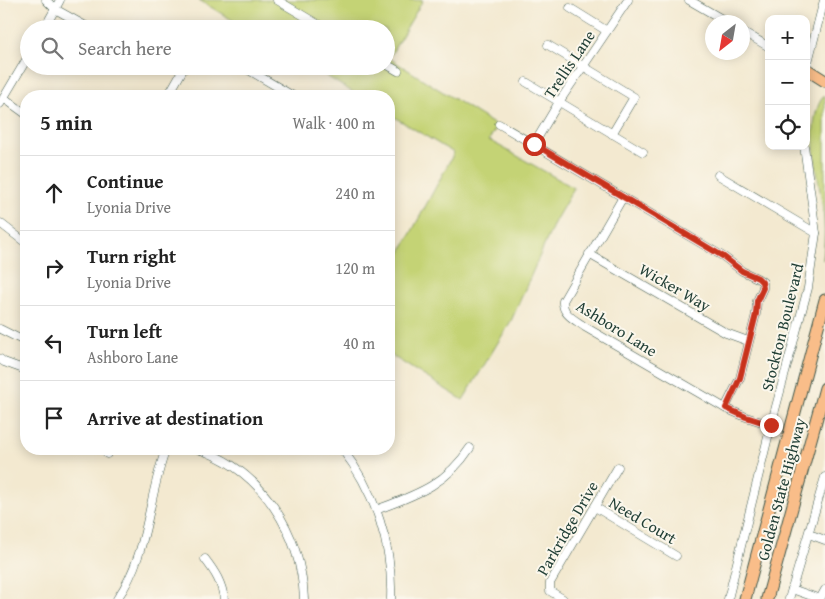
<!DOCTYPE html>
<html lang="en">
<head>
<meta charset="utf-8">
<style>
  body { margin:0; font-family:"Gentium Book Plus",serif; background:#f2f2f2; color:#222 }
  .controls { position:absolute; right:15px; top:15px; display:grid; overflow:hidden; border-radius:10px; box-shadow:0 2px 12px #0003 }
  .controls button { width:45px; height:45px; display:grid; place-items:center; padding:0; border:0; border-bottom:1px solid #e0e0e0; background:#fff; color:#222; font:25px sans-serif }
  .compass { position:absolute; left:705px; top:15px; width:45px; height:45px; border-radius:50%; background:#fff; box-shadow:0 2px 12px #0003; rotate:211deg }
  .stop { position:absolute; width:15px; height:15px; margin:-11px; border:4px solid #c8321e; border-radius:50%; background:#fff }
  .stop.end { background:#c8321e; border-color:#fff; box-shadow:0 1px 5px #0008 }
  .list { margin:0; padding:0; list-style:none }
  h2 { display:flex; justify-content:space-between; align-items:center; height:65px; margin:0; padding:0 20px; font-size:21px }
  h2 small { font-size:16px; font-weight:400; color:#767676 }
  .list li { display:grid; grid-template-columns:32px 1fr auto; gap:15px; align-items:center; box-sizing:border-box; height:75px; padding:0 20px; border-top:1px solid #e0e0e0 }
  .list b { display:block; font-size:19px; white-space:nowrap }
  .list p { margin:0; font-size:16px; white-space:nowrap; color:#767676 }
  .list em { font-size:16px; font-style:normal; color:#767676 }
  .icon { flex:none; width:28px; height:28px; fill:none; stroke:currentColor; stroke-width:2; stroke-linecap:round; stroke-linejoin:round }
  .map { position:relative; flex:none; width:825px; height:599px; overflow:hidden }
  .search { position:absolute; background:#fff; box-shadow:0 2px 12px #0003; left:20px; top:20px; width:375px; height:55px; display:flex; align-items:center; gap:12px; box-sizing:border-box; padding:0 18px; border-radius:28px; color:#767676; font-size:19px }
  .panel { position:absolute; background:#fff; box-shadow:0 2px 12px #0003; left:20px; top:90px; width:375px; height:365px; border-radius:20px }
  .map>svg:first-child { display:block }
  .green { fill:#c4d375; stroke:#728854 }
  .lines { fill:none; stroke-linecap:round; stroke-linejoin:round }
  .minor-casing { stroke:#3f574b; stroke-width:9 }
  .highway-casing { stroke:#3f574b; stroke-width:13 }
  .minor { stroke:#fff; stroke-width:8 }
  .highway { stroke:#f9bd89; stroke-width:11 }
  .route { stroke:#c8321e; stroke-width:6 }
  .labels { text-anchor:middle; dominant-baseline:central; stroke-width:4; stroke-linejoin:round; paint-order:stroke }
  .street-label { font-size:16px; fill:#1f3d34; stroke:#fbf7ec }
</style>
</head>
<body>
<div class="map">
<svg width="825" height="599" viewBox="0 0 825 599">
  <rect width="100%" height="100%" fill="#fbf7ec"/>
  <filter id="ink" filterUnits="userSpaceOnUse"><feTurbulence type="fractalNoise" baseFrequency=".02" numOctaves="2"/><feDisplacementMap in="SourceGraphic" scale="10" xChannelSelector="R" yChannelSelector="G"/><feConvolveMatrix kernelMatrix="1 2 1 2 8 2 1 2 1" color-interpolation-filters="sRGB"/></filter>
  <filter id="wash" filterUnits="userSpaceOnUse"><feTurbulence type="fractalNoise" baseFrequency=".0096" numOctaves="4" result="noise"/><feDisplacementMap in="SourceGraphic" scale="20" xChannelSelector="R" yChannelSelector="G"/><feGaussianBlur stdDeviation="1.12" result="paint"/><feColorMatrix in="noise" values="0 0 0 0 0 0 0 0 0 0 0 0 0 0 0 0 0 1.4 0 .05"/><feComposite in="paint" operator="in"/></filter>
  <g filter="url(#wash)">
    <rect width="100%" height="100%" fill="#f3e9d0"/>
    <g class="green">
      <path d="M199,0H423L389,58L497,126L489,140L574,188L555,221L511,321L463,400L389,354V274L454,153L389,114V96H359L310,66H386V29H247Z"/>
      <path d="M823,96H825V253L823,260C824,247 825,234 824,221C822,185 802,129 823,96Z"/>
    </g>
  </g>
  <g filter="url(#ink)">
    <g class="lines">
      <defs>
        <g id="minor">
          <path d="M46,0L55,9L91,29"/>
          <path d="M277,0L326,29"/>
          <path d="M689,0L727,22"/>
          <path d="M570,8L607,31"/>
          <path d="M44,29L60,0"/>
          <path d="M742,31L769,47"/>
          <path d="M548,45L634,97L612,134"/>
          <path d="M386,64L398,71"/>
          <path d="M242,66L293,96"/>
          <path d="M806,70L824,0"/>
          <path d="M526,82L643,152"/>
          <path d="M168,96L185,66"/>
          <path d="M4,98L26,114"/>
          <path d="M0,104L29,55"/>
          <path d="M499,124L724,257L742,271L757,278L763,282V288L757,301L756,314L740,378L725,408"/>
          <path d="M534,144L559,102L628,0"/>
          <path d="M718,175L816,233"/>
          <path d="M623,197L563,301C562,315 576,320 585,327L725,408L746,417L771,425"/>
          <path d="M0,223L26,243"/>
          <path d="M589,254L726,333L748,341"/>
          <path d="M0,329L26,342"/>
          <path d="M0,359L4,362L26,370"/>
          <path d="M198,449C262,470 301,533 304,599"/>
          <path d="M342,449C375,491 393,546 391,599"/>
          <path d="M107,454L108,449"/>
          <path d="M595,507L676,556"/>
          <path d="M376,510C415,495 446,485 470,448"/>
          <path d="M809,534L825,540"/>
          <path d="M205,559C215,572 222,583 224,599"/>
          <path d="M792,589L820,599L825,590"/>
          <path d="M117,599C149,554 147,499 166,449"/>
          <path d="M563,599L550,591V583L618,467"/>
          <path d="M728,599L771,425L808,288L816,233L804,146"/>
          <path d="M789,599L825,477"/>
        </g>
        <g id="highway">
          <path d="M806,69L825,81"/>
          <path d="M745,599L825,300"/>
          <path d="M767,599L825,388"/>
        </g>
      </defs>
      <use href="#minor" class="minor-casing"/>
      <use href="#highway" class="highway-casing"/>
      <use href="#minor" class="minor"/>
      <use href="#highway" class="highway"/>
    </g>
  </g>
  <g class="lines" filter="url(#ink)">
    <path class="route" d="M534,144L724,257L742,271L758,278L762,282L763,288L757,301L756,314L740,378L726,408L746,417L771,425"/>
  </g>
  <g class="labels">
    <g class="street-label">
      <text transform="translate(569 64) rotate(-56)">Trellis Lane</text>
      <text transform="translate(675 287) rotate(30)">Wicker Way</text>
      <text transform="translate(782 327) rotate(-76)">Stockton Boulevard</text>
      <text transform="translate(617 328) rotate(32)">Ashboro Lane</text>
      <text transform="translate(781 489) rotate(-75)">Golden State Highway</text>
      <text transform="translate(643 520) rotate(31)">Need Court</text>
      <text transform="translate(567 528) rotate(-60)">Parkridge Drive</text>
    </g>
  </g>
</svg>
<div class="controls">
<button>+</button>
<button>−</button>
<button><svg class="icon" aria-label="locate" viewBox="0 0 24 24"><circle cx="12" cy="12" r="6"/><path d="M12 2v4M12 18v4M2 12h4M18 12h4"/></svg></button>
</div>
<svg class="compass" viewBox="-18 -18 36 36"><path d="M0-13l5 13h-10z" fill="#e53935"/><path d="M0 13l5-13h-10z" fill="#767676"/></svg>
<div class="stop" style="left:534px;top:144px"></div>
<div class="stop end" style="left:771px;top:425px"></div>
<div class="search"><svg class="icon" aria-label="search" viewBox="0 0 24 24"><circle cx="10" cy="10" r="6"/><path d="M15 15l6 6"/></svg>Search here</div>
<section class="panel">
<h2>5 min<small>Walk · 400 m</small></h2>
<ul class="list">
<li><svg class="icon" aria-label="ahead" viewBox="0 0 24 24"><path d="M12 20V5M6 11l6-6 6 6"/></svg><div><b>Continue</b><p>Lyonia Drive</p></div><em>240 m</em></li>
<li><svg class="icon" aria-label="right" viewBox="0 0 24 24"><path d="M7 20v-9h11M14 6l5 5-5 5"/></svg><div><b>Turn right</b><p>Lyonia Drive</p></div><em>120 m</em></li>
<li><svg class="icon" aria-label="left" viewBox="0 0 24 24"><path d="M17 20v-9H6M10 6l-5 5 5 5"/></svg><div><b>Turn left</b><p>Ashboro Lane</p></div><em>40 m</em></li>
<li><svg class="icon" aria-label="arrive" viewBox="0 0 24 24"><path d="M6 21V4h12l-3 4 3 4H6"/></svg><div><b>Arrive at destination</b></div></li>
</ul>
</section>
</div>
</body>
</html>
